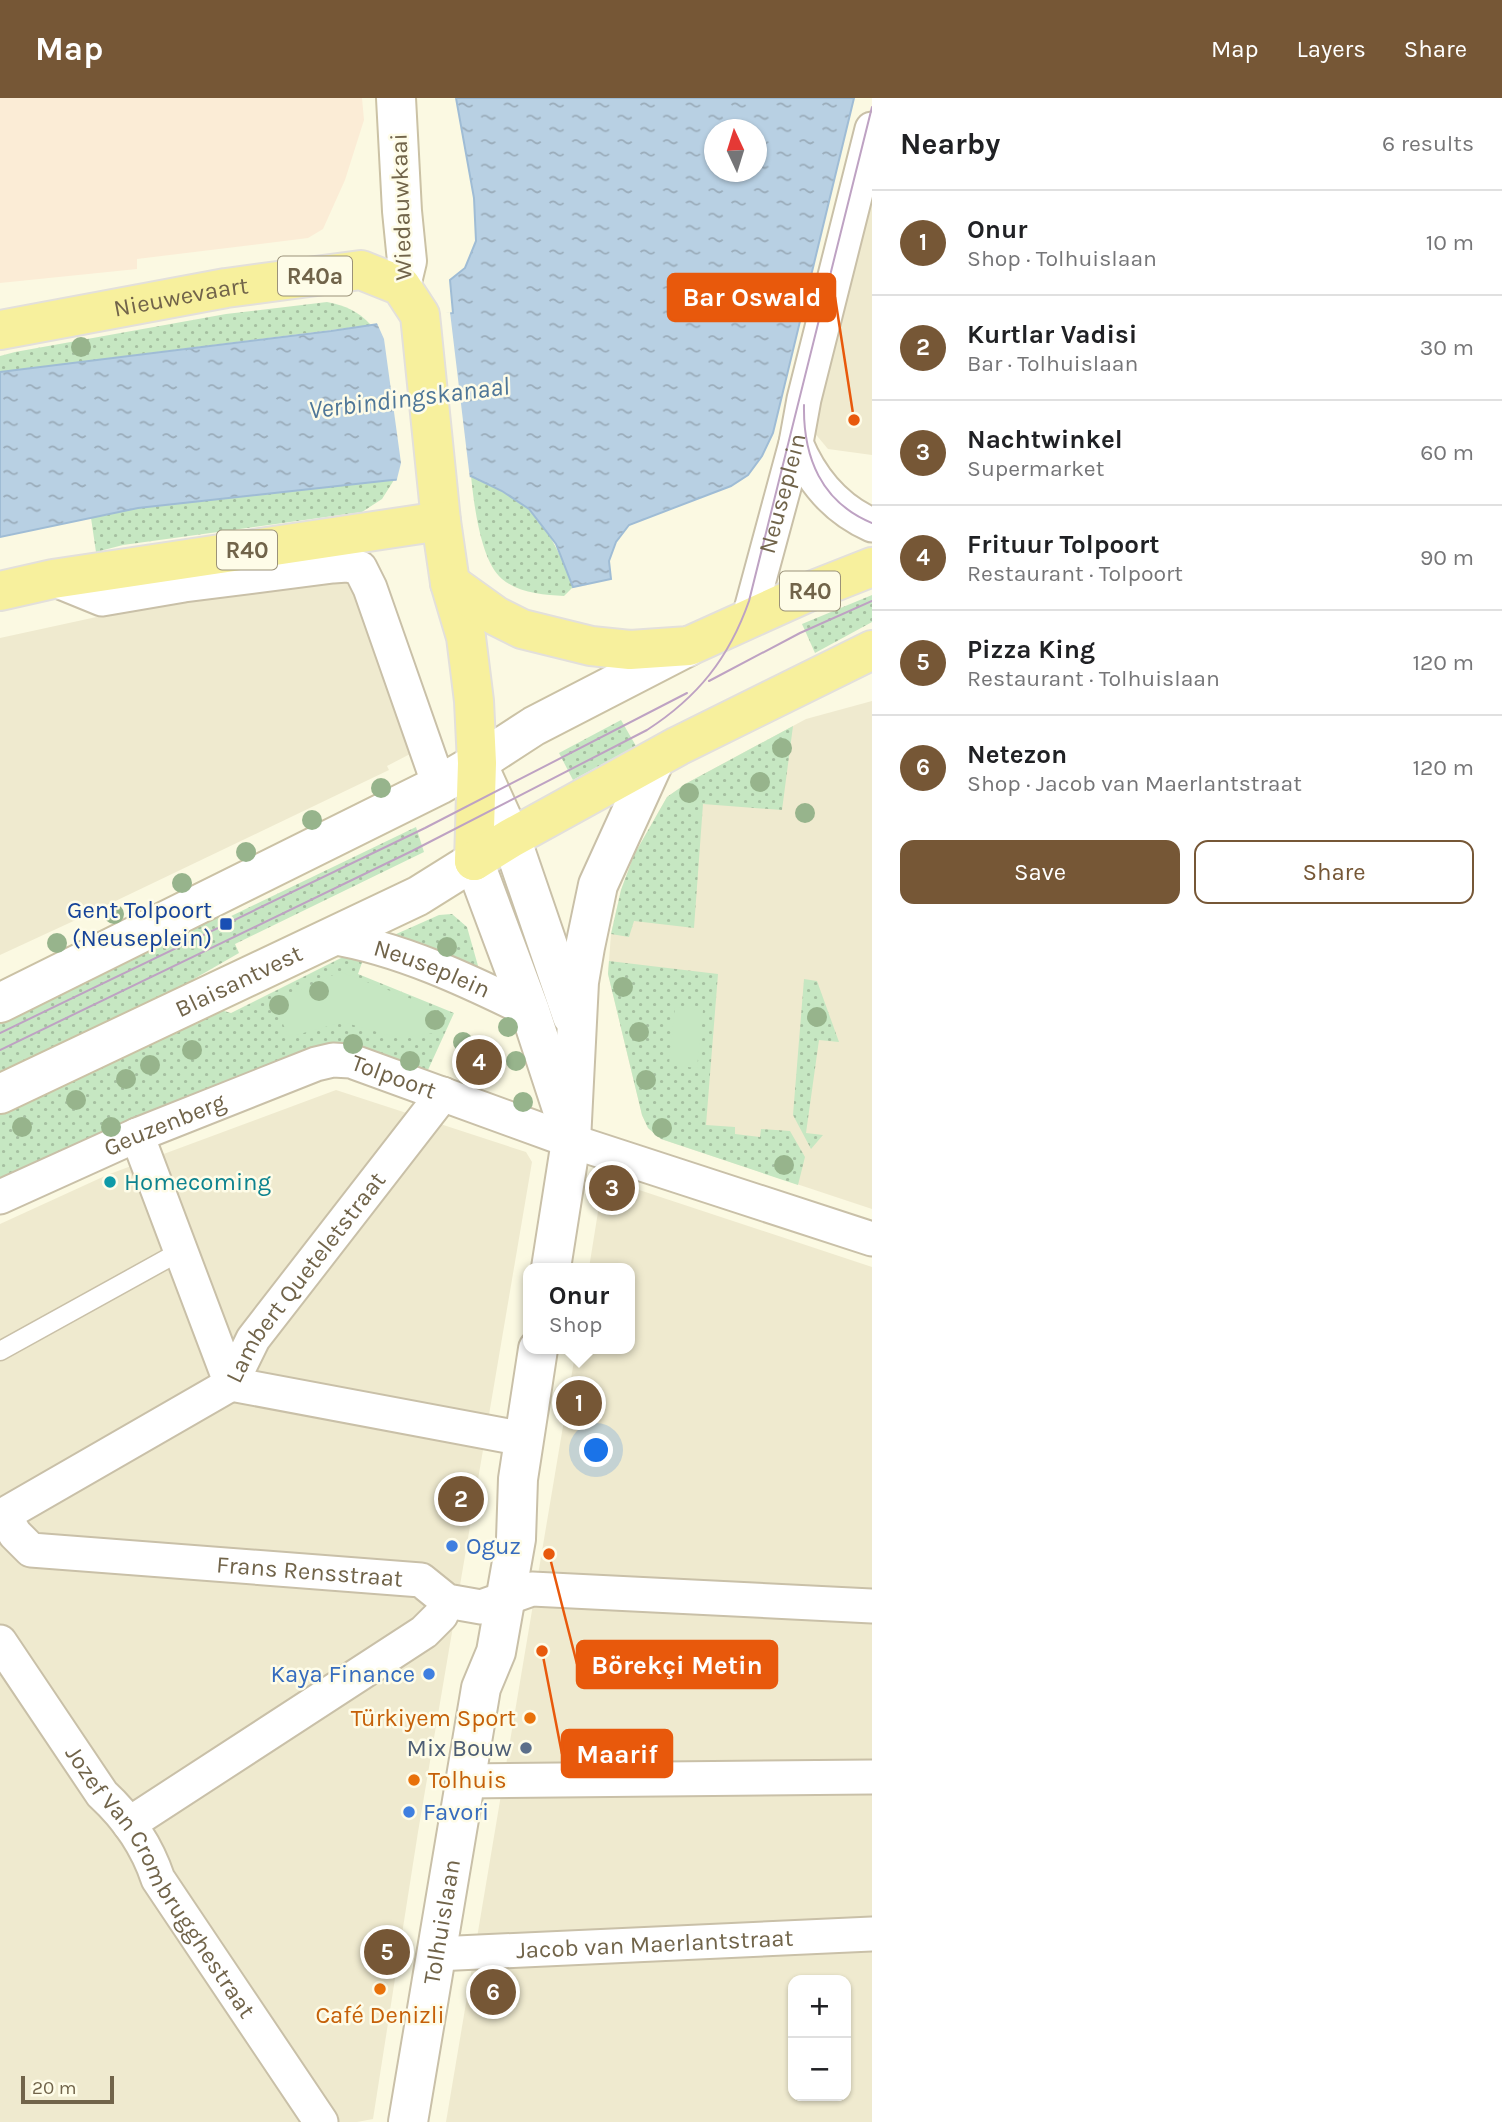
<!DOCTYPE html>
<html lang="en">
<head>
<meta charset="utf-8">
<style>
  body { margin:0; font-family:Karla,sans-serif; background:#f2f2f2; color:#202124 }
  .controls { position:absolute; right:21px; bottom:21px; display:grid; overflow:hidden; border-radius:14px; box-shadow:0 2px 5px #0004 }
  .controls button { width:63px; height:63px; display:grid; place-items:center; padding:0; border:0; border-bottom:2px solid #e0e0e0; background:#fff; color:#202124; font:35px sans-serif }
  .compass { position:absolute; left:704px; top:21px; width:63px; height:63px; border-radius:50%; background:#fff; box-shadow:0 2px 5px #0004; rotate:356deg }
  .scale { position:absolute; left:21px; bottom:18px; width:93px; box-sizing:border-box; padding-left:7px; border:4px solid #71644a; border-top:0; font-size:19px; line-height:24px; white-space:nowrap; color:#71644a; -webkit-text-stroke:5px #fefce8; paint-order:stroke }
  .you { position:absolute; left:597px; top:1353px; width:24px; height:24px; margin:-18px; border:5px solid #fff; border-radius:50%; background:#1a73e8; box-shadow:0 0 0 10px #1a73e833 }
  .badge { display:grid; place-items:center; width:46px; height:46px; border-radius:50%; background:#765736; color:#fff; font-size:23px; font-weight:700 }
  .pin { position:absolute; translate:-50% -50%; border:4px solid #fff; box-shadow:0 2px 7px #0006 }
  .popup { position:absolute; left:523px; top:1165px; width:112px; height:91px; box-sizing:border-box; display:grid; place-content:center; border-radius:14px; background:#fff; filter:drop-shadow(0 2px 5px #0005); font-size:23px; white-space:nowrap; color:#757577 }
  .popup b { font-size:26px; color:#202124 }
  .popup::after { content:''; position:absolute; left:50%; top:100%; margin-left:-14px; border:14px solid transparent; border-top-color:#fff }
  .list { margin:0; padding:0; list-style:none }
  h2 { display:flex; justify-content:space-between; align-items:center; height:91px; margin:0; padding:0 28px; font-size:30px }
  h2 small { font-size:23px; font-weight:400; color:#757577 }
  .list li { display:grid; grid-template-columns:46px 1fr auto; gap:21px; align-items:center; box-sizing:border-box; height:105px; padding:0 28px; border-top:2px solid #e0e0e0 }
  .list b { display:block; font-size:26px; white-space:nowrap }
  .list p { margin:0; font-size:23px; white-space:nowrap; color:#757577 }
  .list em { font-size:23px; font-style:normal; color:#757577 }
  .actions { display:flex; gap:14px; padding:21px 28px }
  .actions a { flex:1; padding:16px 0; border:2px solid #765736; border-radius:14px; text-align:center; font-size:24px; color:#765736 }
  .actions .main { background:#765736; color:#fff }
  .map { position:relative; flex:none; width:872px; height:2024px; overflow:hidden }
  header { display:flex; align-items:center; gap:42px; box-sizing:border-box; height:98px; padding:0 35px; background:#765736; color:#fff }
  header strong { font-size:33px }
  nav { display:flex; gap:38px; margin-inline-start:auto; font-size:24px }
  main { display:flex }
  aside { flex:1; background:#fff }
  .map>svg:first-child { display:block }
  .residential { fill:#efeacf; fill-rule:evenodd }
  .commercial { fill:#fbecd6 }
  .grass { fill:url(#grass-dots) }
  .park { fill:#c6e7c2 }
  .water { fill:url(#water-ripples); stroke:#9fbcd5; stroke-width:2; fill-rule:evenodd }
  .pier { fill:#fbf9e2 }
  .lines { fill:none; stroke-linecap:round; stroke-linejoin:round }
  .service-casing { stroke:#c9c0a8; stroke-width:21 }
  .minor-casing { stroke:#c9c0a8; stroke-width:37 }
  .tertiary-casing { stroke:#c9c0a8; stroke-width:42 }
  .secondary-casing { stroke:#cbc2a5; stroke-width:42 }
  .primary-casing { stroke:#e3e0db; stroke-width:42 }
  .service { stroke:#fff; stroke-width:18 }
  .minor { stroke:#fff; stroke-width:33 }
  .tertiary { stroke:#fff; stroke-width:38 }
  .secondary { stroke:#fff; stroke-width:38 }
  .primary { stroke:#f7f09d; stroke-width:38 }
  .tram { stroke:#bea2c3; stroke-width:2 }
  .tree { fill:#97b48c }
  .transit-dot { fill:#1a4fb4; stroke:#fefce8; stroke-width:2.5 }
  .culture-dot { fill:#0f9aa8; stroke:#fefce8; stroke-width:2.5 }
  .shop-dot { fill:#3f7fe0; stroke:#fefce8; stroke-width:2.5 }
  .food-dot { fill:#e8710a; stroke:#fefce8; stroke-width:2.5 }
  .service-dot { fill:#5c6f8a; stroke:#fefce8; stroke-width:2.5 }
  .labels { text-anchor:middle; dominant-baseline:central; stroke-width:5; stroke-linejoin:round; paint-order:stroke }
  .shield { fill:#fefce8; stroke:#9b9279; stroke-width:2 }
  .shield-label { font-size:23px; font-weight:bold; fill:#71644a }
  .street-label { font-size:24px; fill:#71644a; stroke:#fefce8 }
  .transit-label { font-size:24px; fill:#164399; stroke:#fefce8; text-anchor:end }
  .culture-label { font-size:24px; fill:#0d838f; stroke:#fefce8; text-anchor:start }
  .shop-label { font-size:24px; fill:#366cbe; stroke:#fefce8; text-anchor:start }
  .food-label { font-size:24px; fill:#c56008; stroke:#fefce8; text-anchor:end }
  .service-label { font-size:24px; fill:#4e5e75; stroke:#fefce8; text-anchor:end }
  .water-label { font-size:26px; font-style:italic; fill:#4e7698; stroke:#fefce8 }
  .leader { fill:none; stroke:#e8590c; stroke-width:2.5 }
  .callout-dot { fill:#e8590c; stroke:#fefce8; stroke-width:2.5 }
  .callout { fill:#e8590c; stroke:#e8590c; stroke-width:2.5 }
  .callout-label { font-size:26px; text-anchor:middle; font-weight:bold; fill:#fff }
</style>
</head>
<body>
<header>
<strong>Map</strong>
<nav><a>Map</a><a>Layers</a><a>Share</a></nav>
</header>
<main>
<div class="map">
<svg width="872" height="2024" viewBox="0 0 872 2024">
  <defs>
    <pattern id="grass-dots" width="8" height="8" patternUnits="userSpaceOnUse" patternTransform="scale(1.75)"><rect width="8" height="8" fill="#c6e7c2"/><path d="M2 2h.1M6 6h.1" fill="none" stroke="#a5bfa0" stroke-width="1.8" stroke-linecap="round"/></pattern>
    <pattern id="water-ripples" width="26" height="14" patternUnits="userSpaceOnUse" patternTransform="scale(1.75)"><rect width="26" height="14" fill="#b8d0e3"/><path d="M2 4q2-2 4 0t4 0M15 11q2-2 4 0t4 0" fill="none" stroke="#9aacba"/></pattern>
  </defs>
  <rect width="100%" height="100%" fill="#fbf9e2"/>
  <g class="residential">
    <path d="M872,80V357L828,351L813,333Z"/>
    <path d="M347,481L355,486L412,655L387,668L389,672L80,820L0,857V540L147,508Z"/>
    <path d="M872,603V1111L661,1041L648,1030L642,1017L608,876L611,836L621,792L634,757L667,699L687,685L806,621Z"/>
    <path d="M336,992L526,1054L532,1064L418,1734L373,2021L357,2024H0V1126L107,1077Z"/>
    <path d="M612,1083L872,1169V2024H446L576,1251H630V1170H589L602,1089ZM793,1882H846V1998H793Z"/>
  </g>
  <path class="commercial" d="M0,0H362L364,22L345,82L323,131L308,140L137,161V171L0,185Z"/>
  <g class="grass">
    <path d="M327,204C346,208 358,213 371,227L0,274V258L15,254L226,216Z"/>
    <path d="M471,378C490,387 514,397 529,412C551,433 562,461 573,489L564,498C543,497 519,495 502,481C480,462 474,405 471,378Z"/>
    <path d="M394,382L382,401L362,414L123,447L96,454L91,420L138,410Z"/>
    <path d="M872,497V524L815,555L802,526Z"/>
    <path d="M621,622L636,648L573,682L559,655Z"/>
    <path d="M793,628L782,712L703,706L694,830L634,823L629,839L611,836L621,792L634,757L667,699L687,685Z"/>
    <path d="M416,729L424,754L235,846L239,855L173,893L138,918L0,981V920L220,815L223,822Z"/>
    <path d="M452,816L467,829L482,882L385,841L439,817Z"/>
    <path d="M351,855L365,856L358,876L454,915L428,972L353,949L0,1084V1014L217,911L231,915Z"/>
    <path d="M609,863L718,876L706,1027L735,1029V1036L760,1039L761,1031L790,1033L805,1059L798,1087L661,1041L648,1030L642,1017L608,876Z"/>
    <path d="M804,881L817,883L839,944L819,942L806,1035L823,1037L811,1051L793,1017Z"/>
  </g>
  <g class="park">
    <path d="M340,874L428,907L435,935L398,940L343,924L289,939L273,904Z"/>
    <path d="M675,909L703,912L697,970L669,967Z"/>
  </g>
  <path class="water" d="M456,0H854L773,335L762,358L748,377L731,388L629,427L616,444L609,463L611,481L573,489L556,446L529,411L502,393L471,378L392,382L138,410L0,439V274L331,233L453,215L450,182L465,170L476,143L474,100ZM715,32H757V74H715Z"/>
  <path class="pier" d="M450,214L470,381L396,385L401,365L384,241L376,223Z"/>
  <g class="lines">
    <defs>
      <path id="service" d="M0,1253L181,1153"/>
      <g id="minor">
        <path d="M796,345C811,381 836,411 872,427"/>
        <path d="M53,481L102,501L184,487L333,468L347,467L360,470L370,490L439,687"/>
        <path id="s1" d="M749,519L796,345L804,301L872,31"/>
        <path id="s2" d="M330,839C399,850 467,882 530,913"/>
        <path d="M137,1037L231,1286L524,1341"/>
        <path id="s3" d="M0,1099L137,1037L316,966L333,962L351,963L571,1043L872,1141"/>
        <path id="s4" d="M4,1417L15,1436L31,1452L421,1482L447,1503L481,1509L532,1491L872,1508"/>
        <path id="s5" d="M0,1419L231,1286L253,1241L443,996"/>
        <path id="s6" d="M0,1544L102,1696C128,1720 147,1748 158,1781L321,2024"/>
        <path d="M465,1683L872,1679"/>
        <path d="M129,1726L424,1534L441,1517L447,1503"/>
        <path id="s7" d="M436,1856L872,1836"/>
      </g>
      <g id="tertiary">
        <path d="M511,740L572,918"/>
        <path d="M474,763L530,913L564,1017"/>
        <path d="M551,1170L571,1043L579,884L585,849L598,787L654,664"/>
        <path id="s8" d="M408,2024L481,1590L496,1554L516,1441L518,1381L538,1251"/>
      </g>
      <g id="secondary">
        <path d="M396,0L402,113L407,163L401,188"/>
        <path d="M477,665L511,740"/>
        <path d="M0,905L439,687L477,665L534,628L689,548"/>
        <path id="s9" d="M0,996L418,798L474,763"/>
      </g>
      <g id="primary">
        <path id="s10" d="M0,232L226,190L361,172L401,188L420,217L441,423L450,485L466,539L474,603L477,665L474,763"/>
        <path d="M450,485L496,518L522,531L591,548L630,552L689,548L806,495L872,469"/>
        <path d="M0,493L53,481L441,423"/>
        <path d="M474,763L511,740L678,648L872,552"/>
      </g>
    </defs>
    <use href="#service" class="service-casing"/>
    <use href="#minor" class="minor-casing"/>
    <use href="#tertiary" class="tertiary-casing"/>
    <use href="#secondary" class="secondary-casing"/>
    <use href="#primary" class="primary-casing"/>
    <use href="#service" class="service"/>
    <use href="#minor" class="minor"/>
    <use href="#tertiary" class="tertiary"/>
    <use href="#secondary" class="secondary"/>
    <use href="#primary" class="primary"/>
    <g class="tram">
      <path d="M804,307C803,359 821,404 872,425"/>
      <path d="M709,583L800,535L872,503"/>
      <path d="M0,935L425,730L687,595"/>
      <path d="M0,952L412,753L647,632C698,599 729,560 749,503L872,9"/>
    </g>
  </g>
  <g class="tree">
    <circle cx="81" cy="249" r="10"/>
    <circle cx="782" cy="650" r="10"/>
    <circle cx="760" cy="684" r="10"/>
    <circle cx="381" cy="690" r="10"/>
    <circle cx="689" cy="695" r="10"/>
    <circle cx="805" cy="715" r="10"/>
    <circle cx="312" cy="722" r="10"/>
    <circle cx="246" cy="754" r="10"/>
    <circle cx="182" cy="785" r="10"/>
    <circle cx="114" cy="816" r="10"/>
    <circle cx="57" cy="845" r="10"/>
    <circle cx="447" cy="849" r="10"/>
    <circle cx="623" cy="889" r="10"/>
    <circle cx="319" cy="893" r="10"/>
    <circle cx="279" cy="907" r="10"/>
    <circle cx="817" cy="919" r="10"/>
    <circle cx="435" cy="922" r="10"/>
    <circle cx="508" cy="929" r="10"/>
    <circle cx="639" cy="934" r="10"/>
    <circle cx="463" cy="944" r="10"/>
    <circle cx="353" cy="946" r="10"/>
    <circle cx="192" cy="952" r="10"/>
    <circle cx="410" cy="963" r="10"/>
    <circle cx="516" cy="963" r="10"/>
    <circle cx="150" cy="967" r="10"/>
    <circle cx="126" cy="981" r="10"/>
    <circle cx="646" cy="982" r="10"/>
    <circle cx="76" cy="1002" r="10"/>
    <circle cx="523" cy="1004" r="10"/>
    <circle cx="22" cy="1029" r="10"/>
    <circle cx="111" cy="1029" r="10"/>
    <circle cx="662" cy="1030" r="10"/>
    <circle cx="784" cy="1067" r="10"/>
  </g>
  <rect class="transit-dot" x="219" y="819" width="14" height="14" rx="3.5"/>
  <circle class="culture-dot" cx="110" cy="1084" r="7"/>
  <g class="shop-dot">
    <circle cx="452" cy="1448" r="7"/>
    <circle cx="429" cy="1576" r="7"/>
    <circle cx="409" cy="1714" r="7"/>
  </g>
  <g class="food-dot">
    <circle cx="530" cy="1620" r="7"/>
    <circle cx="414" cy="1682" r="7"/>
    <circle cx="380" cy="1891" r="7"/>
  </g>
  <circle class="service-dot" cx="526" cy="1650" r="7"/>
  <g class="labels">
    <g class="shield">
      <rect x="278" y="158.5" width="74" height="39" rx="5"/>
      <rect x="217" y="432.5" width="60" height="39" rx="5"/>
      <rect x="780" y="473.5" width="60" height="39" rx="5"/>
    </g>
    <g class="shield-label">
      <text x="315" y="178">R40a</text>
      <text x="247" y="452">R40</text>
      <text x="810" y="493">R40</text>
    </g>
    <g class="street-label">
      <text transform="translate(401 109) rotate(-92)">Wiedauwkaai</text>
      <text stroke="none"><textPath href="#s10" startOffset="184">Nieuwevaart</textPath></text>
      <text stroke="none"><textPath href="#s1" startOffset="128">Neuseplein</textPath></text>
      <text stroke="none"><textPath href="#s2" startOffset="107">Neuseplein</textPath></text>
      <text stroke="none"><textPath href="#s9" startOffset="264">Blaisantvest</textPath></text>
      <text stroke="none"><textPath href="#s3" startOffset="424">Tolpoort</textPath></text>
      <text stroke="none"><textPath href="#s3" startOffset="180">Geuzenberg</textPath></text>
      <text stroke="none"><textPath href="#s5" startOffset="397">Lambert Queteletstraat</textPath></text>
      <text stroke="none"><textPath href="#s4" startOffset="324">Frans Rensstraat</textPath></text>
      <text stroke="none"><textPath href="#s6" startOffset="289">Jozef Van Crombrugghestraat</textPath></text>
      <text stroke="none"><textPath href="#s8" startOffset="203">Tolhuislaan</textPath></text>
      <text stroke="none"><textPath href="#s7" startOffset="219">Jacob van Maerlantstraat</textPath></text>
    </g>
    <g class="transit-label">
      <text x="212" y="812">Gent Tolpoort<tspan x="212" dy="28">(Neuseplein)</tspan></text>
    </g>
    <g class="culture-label">
      <text x="124" y="1084">Homecoming</text>
    </g>
    <g class="shop-label">
      <text x="466" y="1448">Oguz</text>
      <text x="415" y="1576" text-anchor="end">Kaya Finance</text>
      <text x="423" y="1714">Favori</text>
    </g>
    <g class="food-label">
      <text x="516" y="1620">Türkiyem Sport</text>
      <text x="428" y="1682" text-anchor="start">Tolhuis</text>
      <text x="380" y="1917" text-anchor="middle">Café Denizli</text>
    </g>
    <g class="service-label">
      <text x="512" y="1650">Mix Bouw</text>
    </g>
    <g class="water-label">
      <text transform="translate(409 300) rotate(-7)">Verbindingskanaal</text>
    </g>
  </g>
  <path class="leader" d="M854 322L835 199M549 1456L577 1566M542 1553L562 1656"/>
  <g class="callout-dot">
    <circle cx="854" cy="322" r="7"/>
    <circle cx="549" cy="1456" r="7"/>
    <circle cx="542" cy="1553" r="7"/>
  </g>
  <g class="callout">
    <rect x="668" y="176" width="167" height="47" rx="7"/>
    <rect x="577" y="1543" width="200" height="47" rx="7"/>
    <rect x="562" y="1632" width="110" height="47" rx="7"/>
  </g>
  <g class="callout-label">
    <text x="752" y="208">Bar Oswald</text>
    <text x="677" y="1576">Börekçi Metin</text>
    <text x="617" y="1665">Maarif</text>
  </g>
</svg>
<div class="controls">
<button>+</button>
<button>−</button>
</div>
<svg class="compass" viewBox="-18 -18 36 36"><path d="M0-13l5 13h-10z" fill="#e53935"/><path d="M0 13l5-13h-10z" fill="#757577"/></svg>
<div class="scale">20 m</div>
<div class="you"></div>
<div class="pin badge" style="left:579px;top:1305px">1</div>
<div class="popup"><b>Onur</b>Shop</div>
<div class="pin badge" style="left:461px;top:1401px">2</div>
<div class="pin badge" style="left:612px;top:1090px">3</div>
<div class="pin badge" style="left:479px;top:964px">4</div>
<div class="pin badge" style="left:387px;top:1854px">5</div>
<div class="pin badge" style="left:493px;top:1894px">6</div>
</div>
<aside>
<h2>Nearby<small>6 results</small></h2>
<ul class="list">
<li><span class="badge">1</span><div><b>Onur</b><p>Shop · Tolhuislaan</p></div><em>10 m</em></li>
<li><span class="badge">2</span><div><b>Kurtlar Vadisi</b><p>Bar · Tolhuislaan</p></div><em>30 m</em></li>
<li><span class="badge">3</span><div><b>Nachtwinkel</b><p>Supermarket</p></div><em>60 m</em></li>
<li><span class="badge">4</span><div><b>Frituur Tolpoort</b><p>Restaurant · Tolpoort</p></div><em>90 m</em></li>
<li><span class="badge">5</span><div><b>Pizza King</b><p>Restaurant · Tolhuislaan</p></div><em>120 m</em></li>
<li><span class="badge">6</span><div><b>Netezon</b><p>Shop · Jacob van Maerlantstraat</p></div><em>120 m</em></li>
</ul>
<div class="actions"><a class="main">Save</a><a>Share</a></div>
</aside>
</main>
</body>
</html>
